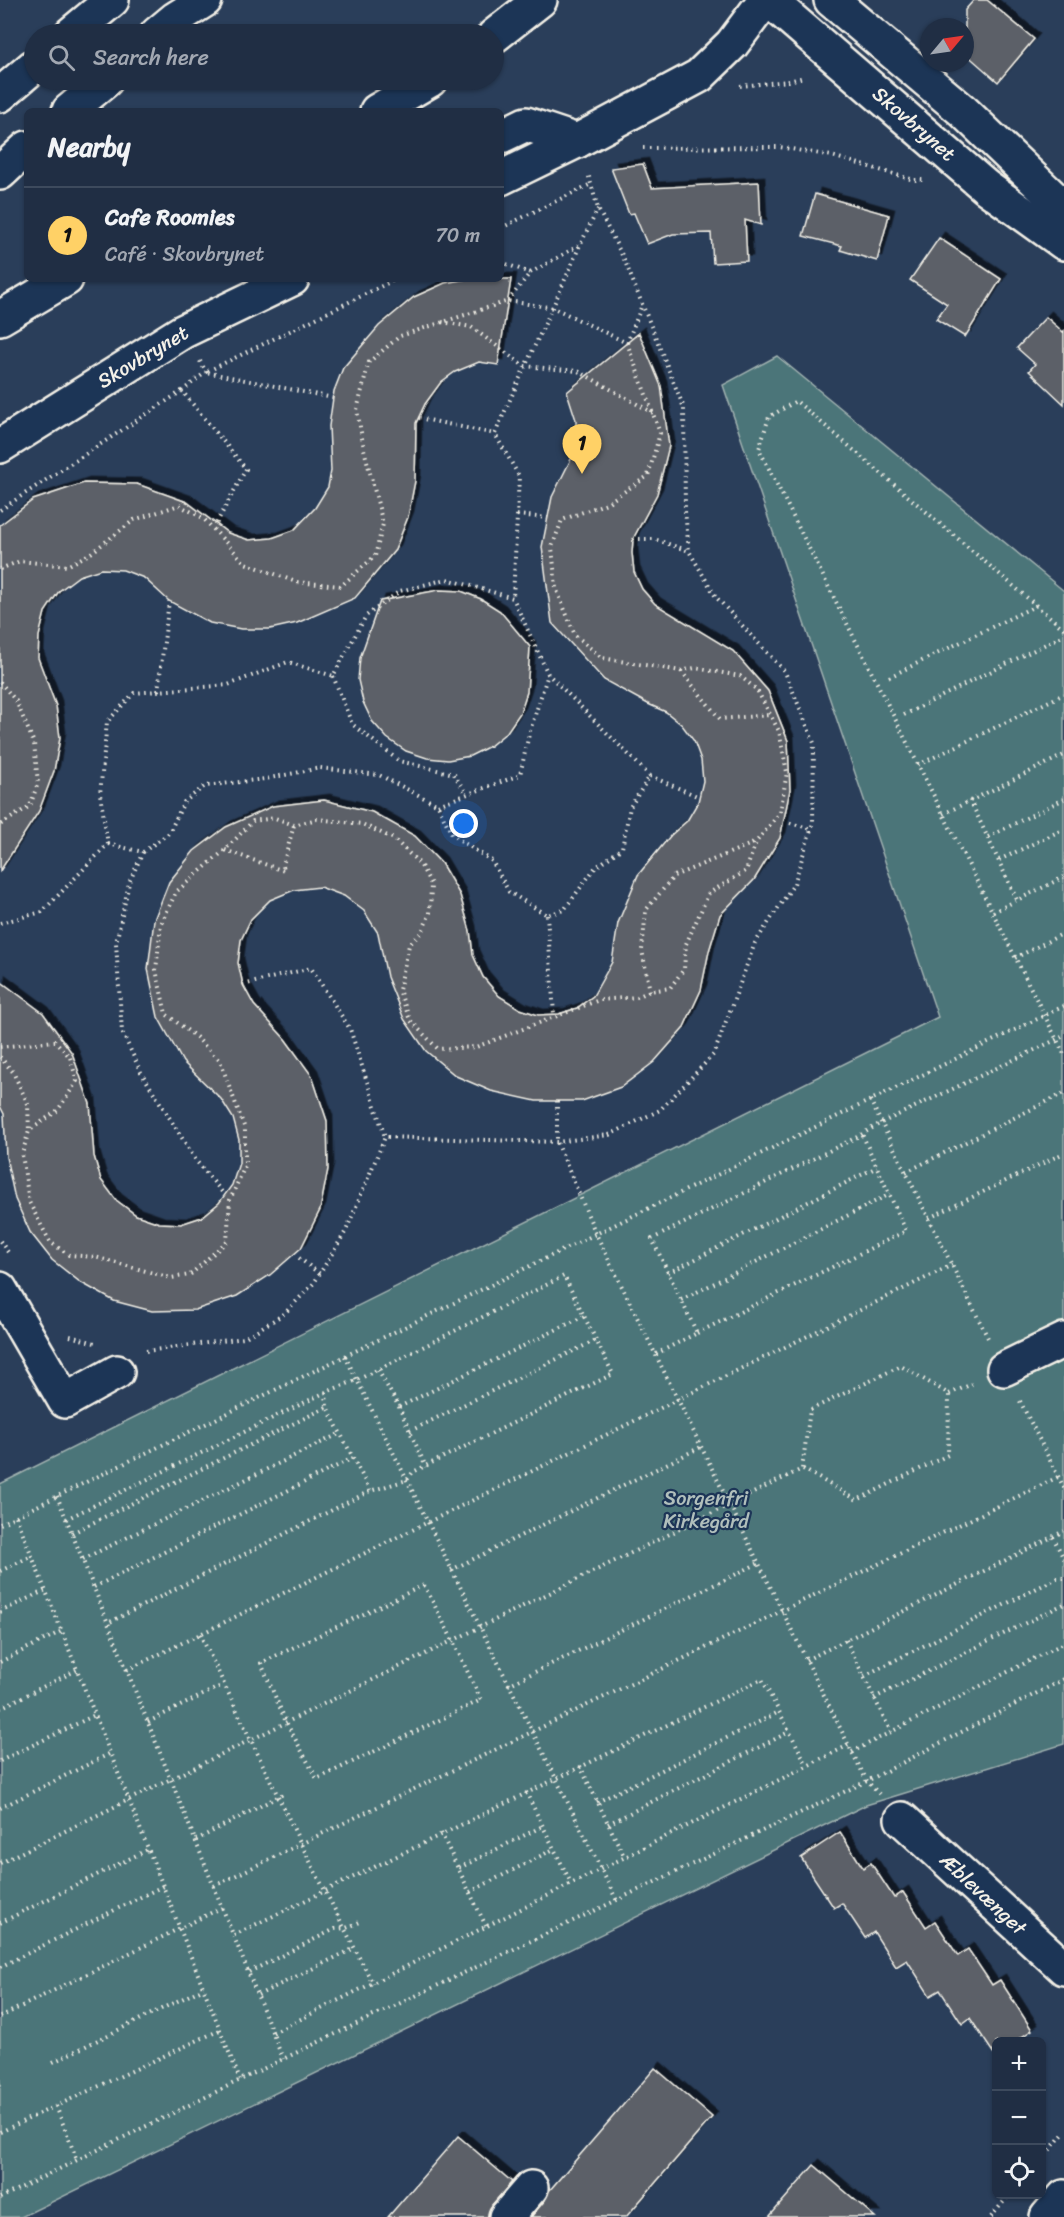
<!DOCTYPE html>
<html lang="en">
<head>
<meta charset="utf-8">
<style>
  body { margin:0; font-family:Sriracha,sans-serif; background:#28364b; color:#f1f3f6 }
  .controls { position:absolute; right:18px; bottom:18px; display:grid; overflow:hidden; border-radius:9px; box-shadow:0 2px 4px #0004 }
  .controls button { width:54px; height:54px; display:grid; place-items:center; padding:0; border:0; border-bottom:2px solid #3d4a5d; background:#202e44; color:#f1f3f6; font:30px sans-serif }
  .compass { position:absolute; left:920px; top:18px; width:54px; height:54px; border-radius:50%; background:#202e44; box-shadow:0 2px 4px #0004; rotate:61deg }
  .you { position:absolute; left:464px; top:824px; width:21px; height:21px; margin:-15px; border:4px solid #fff; border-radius:50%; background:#1a73e8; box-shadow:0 0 0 9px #1a73e833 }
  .badge { display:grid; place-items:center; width:39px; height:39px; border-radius:50%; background:#ffd166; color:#111; font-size:20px; font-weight:700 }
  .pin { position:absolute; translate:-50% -50px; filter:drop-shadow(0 2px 3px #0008) }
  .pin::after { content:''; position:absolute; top:32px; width:21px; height:18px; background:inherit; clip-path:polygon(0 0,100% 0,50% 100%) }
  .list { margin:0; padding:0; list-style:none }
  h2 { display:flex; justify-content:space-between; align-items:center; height:78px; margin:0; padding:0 24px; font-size:26px }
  h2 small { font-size:20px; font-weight:400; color:#a2a8b2 }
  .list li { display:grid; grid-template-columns:39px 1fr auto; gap:18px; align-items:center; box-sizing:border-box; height:96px; padding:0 24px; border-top:2px solid #3d4a5d }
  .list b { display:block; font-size:22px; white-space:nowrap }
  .list p { margin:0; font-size:20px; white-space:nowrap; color:#a2a8b2 }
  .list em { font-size:20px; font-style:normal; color:#a2a8b2 }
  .icon { flex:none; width:33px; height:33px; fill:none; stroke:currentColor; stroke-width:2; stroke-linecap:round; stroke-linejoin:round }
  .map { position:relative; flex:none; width:1064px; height:2217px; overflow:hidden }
  .search { position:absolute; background:#202e44; box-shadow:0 2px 4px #0004; left:24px; top:24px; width:480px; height:66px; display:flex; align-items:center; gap:15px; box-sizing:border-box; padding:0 21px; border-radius:33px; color:#a2a8b2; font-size:22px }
  .panel { position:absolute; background:#202e44; box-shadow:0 2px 4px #0004; left:24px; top:108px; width:480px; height:174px; border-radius:9px }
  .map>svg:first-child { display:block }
  .green { fill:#4c7479; stroke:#a0b2b0; stroke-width:1.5 }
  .building { fill:#5c6067; stroke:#f4f1e8; stroke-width:1.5; filter:url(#shadow) }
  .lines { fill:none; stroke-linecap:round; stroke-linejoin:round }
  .minor-casing { stroke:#f4f1e8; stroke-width:38 }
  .highway-casing { stroke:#f4f1e8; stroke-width:38 }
  .path { stroke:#f4f1e8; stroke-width:4; stroke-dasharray:1.5 4.5; stroke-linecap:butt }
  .minor { stroke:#1d3557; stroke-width:33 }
  .highway { stroke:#1d3557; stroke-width:33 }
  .labels { text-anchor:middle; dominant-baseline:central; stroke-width:4.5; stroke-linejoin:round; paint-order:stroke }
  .street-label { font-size:20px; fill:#f4f1e8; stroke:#1d3557 }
  .park-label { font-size:20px; fill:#b1bfbc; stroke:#1d3557 }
</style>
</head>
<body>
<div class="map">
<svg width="1064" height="2217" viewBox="0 0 1064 2217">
  <defs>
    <filter id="shadow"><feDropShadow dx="5.5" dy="-5.5" stdDeviation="0" flood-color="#0009"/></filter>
  </defs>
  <rect width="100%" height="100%" fill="#2a3e5a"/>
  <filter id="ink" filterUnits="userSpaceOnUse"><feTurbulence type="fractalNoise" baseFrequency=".0167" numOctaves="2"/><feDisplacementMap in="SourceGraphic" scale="12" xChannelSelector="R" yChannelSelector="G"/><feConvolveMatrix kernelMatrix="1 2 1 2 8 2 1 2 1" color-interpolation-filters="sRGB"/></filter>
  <g filter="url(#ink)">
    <path class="green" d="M777,356L1064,591V1744L866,1805L21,2217H0V1484L938,1017L723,385Z"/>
    <g class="building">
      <path d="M974,0H987L1034,39L998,82L965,53V10Z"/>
      <path d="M643,164L652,188L759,182L761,225L745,220L747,261L713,263L711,233L673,234L647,244L634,213L629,214L611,168Z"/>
      <path d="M815,194L889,215L877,261L840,250L842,246L803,236Z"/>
      <path d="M939,238L1001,279L965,337L936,319L947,304L910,280Z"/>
      <path d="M467,279H511L498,365L479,362L455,372L441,382L425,404L416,423L415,481L408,517L395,550L355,598L297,623L270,629H241L210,623L169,601L144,578L123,570L101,569L79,576L59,591L45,612L39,636L38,658L56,706L60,738L54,771L39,811L0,871V525L33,500L84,483L137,484L187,502L228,533L249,540L272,538L294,530L315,508L328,487L331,471L329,426L334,391L343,368L379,326L414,297L445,283Z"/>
      <path d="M1046,317L1063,332L1064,331V404L1029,371L1035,364L1017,348Z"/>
      <path d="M639,333L661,386L669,446L657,494L633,539L632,553L634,572L642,589L655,604L733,651L768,691L788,741L790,790L780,838L754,880L720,915L709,951L701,990L683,1029L654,1062L621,1087L582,1101H536L491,1091L456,1076L426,1051L404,1019L387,977L378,933L364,911L344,896L320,887L294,890L270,900L251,919L241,940L238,963L243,985L254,1005L285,1039L312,1076L327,1121L328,1169L320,1210L301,1248L270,1275L237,1296L195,1310L152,1311L114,1301L80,1282L52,1260L30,1232L15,1199L6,1157L4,1114L0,1106V981L43,1013L72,1053L90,1104L94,1156L101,1180L116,1200L136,1215L159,1223L181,1224L202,1217L219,1203L232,1185L239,1163V1140L233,1118L221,1099L183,1062L158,1017L148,969L154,920L169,882L194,851L226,827L273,806L324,800L372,812L415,836L441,863L460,895L470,931L473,955L483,977L499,996L520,1009L538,1015L559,1014L577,1008L593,996L612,962L618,923L638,875L671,835L687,821L698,802L703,781L701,760L694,741L682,725L666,712L648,704L604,680L552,623L542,547L552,497L576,449V420L567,392Z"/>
      <path d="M439,590L461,591L481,599L500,611L530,647L527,692L520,713L507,732L490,746L470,756L448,760L427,758L406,751L387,738L372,721L363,702L358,680L360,658L380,601Z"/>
      <path d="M840,1832L863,1868L871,1863L894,1898L903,1892L926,1927L935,1921L958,1956L968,1949L992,1985L1000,1980L1032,2030L1014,2042H996V2052L994,2054L970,2018L962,2024L940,1990L930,1996L907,1960L896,1967L874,1932L865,1938L842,1903L834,1908L801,1858Z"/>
      <path d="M655,2068L712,2117L626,2217H531L545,2200L549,2191Z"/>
      <path d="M458,2136L512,2182L492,2205L488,2217H388Z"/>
      <path d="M814,2165L875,2217H769Z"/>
    </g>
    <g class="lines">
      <defs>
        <g id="minor">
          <path d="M769,0L986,187L1064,243"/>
          <path d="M831,0L963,111L1064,208"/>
          <path d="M501,136L526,124L577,141"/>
          <path d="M501,178L577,141L699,76L732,44L765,0"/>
          <path d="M0,446L182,332L292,279"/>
          <path d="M0,1289L65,1401L117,1372"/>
          <path d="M1004,1369L1064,1340"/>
          <path d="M902,1819L1064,1968"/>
          <path d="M506,2217L531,2188"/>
          <path d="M1047,2217L1064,2197"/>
        </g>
        <g id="highway">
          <path d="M71,34L112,0"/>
          <path d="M157,34L175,19L205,0"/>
          <path d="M494,36L540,0"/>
          <path d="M0,95L34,66"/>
          <path d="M69,111L106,80"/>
          <path d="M377,111L430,80"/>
          <path d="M0,173L27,148"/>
          <path d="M0,318L66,279"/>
        </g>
      </defs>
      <use href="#minor" class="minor-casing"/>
      <use href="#highway" class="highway-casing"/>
      <g class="path">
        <path d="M740,86L789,81L804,77"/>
        <path d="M643,148L779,147L832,156L914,180H923"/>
        <path d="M501,228L591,184"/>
        <path d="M501,262L530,273"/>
        <path d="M508,301L530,273L580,245L598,209"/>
        <path d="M442,322L471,327L524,366L578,371L655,414"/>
        <path d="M627,343L642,305"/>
        <path d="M200,361L206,372L182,391L246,469L216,524"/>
        <path d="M333,398L206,372L396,279"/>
        <path d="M419,418L495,434C522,371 553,309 580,245"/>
        <path d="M0,510L182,391"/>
        <path d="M517,515L548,518"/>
        <path d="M633,539H654L689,551"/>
        <path d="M0,569L20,561L67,566L91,553L134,520L179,505L203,518L245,563L296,582L341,586L375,556L383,524L364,449L357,410L369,362L400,336L508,301L554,308L627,343L660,433L648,476L607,503L562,520L552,547L556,588L575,635L602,658L681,671L695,668L740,676L757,690L779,731L787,772L780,813L756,842L746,871L709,893L686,944L684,969L670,988L650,991L637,997L599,1000L476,1047L438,1049L410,1020L399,990L409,945L422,932L430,913L431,884L420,864L394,839L362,824L317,819L294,825L275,818L253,821L225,850L176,892L161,924L156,970L166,1014L196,1037L220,1061L245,1129V1166L230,1200L227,1241L190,1275L171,1278L95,1257L69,1255L50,1242L29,1202L22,1154L29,1131L28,1104L13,1072L0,1057"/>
        <path d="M1064,629L796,401L769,417L759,449L1064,1054"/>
        <path d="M681,671L720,719L770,715"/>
        <path d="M333,676L352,724L399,761L454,774L466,793"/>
        <path d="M889,677L1037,605"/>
        <path d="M0,682L16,701L34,743L38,783L30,806L0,825"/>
        <path d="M158,691L169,601"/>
        <path d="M904,715L1064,635"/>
        <path d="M918,765L1064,694"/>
        <path d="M650,776L697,796"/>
        <path d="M970,800L1017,900"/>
        <path d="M438,805L520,775L529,734L548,674"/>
        <path d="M943,814L1064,755"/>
        <path d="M790,823L812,829"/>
        <path d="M988,837L1064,799"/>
        <path d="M108,844L143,852L169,833L184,802L205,786L265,779L320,768L379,775L438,805L452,835L492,861L509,892L547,915L564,910L595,868L622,848L630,807L650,776L548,674L513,598"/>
        <path d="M225,850L284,871L283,865L294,825"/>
        <path d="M143,852L129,883L116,943L122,1032L141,1072L197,1162L222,1192"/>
        <path d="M999,860L1064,829"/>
        <path d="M993,912L1064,877"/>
        <path d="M547,915L554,1014"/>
        <path d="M0,923L42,912L108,844L100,794L107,722L134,693L228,685L288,662L333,676L366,616L400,591L447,579L513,598L519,476L495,434"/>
        <path d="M1015,958L1064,933"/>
        <path d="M243,985L311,968L350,1029L385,1137"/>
        <path d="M650,991L642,950L646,910L674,876L756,842"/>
        <path d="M0,1047L55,1041L70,1057L77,1081L58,1110L29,1131"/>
        <path d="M870,1100L988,1338"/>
        <path d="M557,1101V1142L596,1234L852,1752L867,1781L879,1794"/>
        <path d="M906,1172L1064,1093"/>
        <path d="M929,1218L1064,1153"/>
        <path d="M0,1241L10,1255"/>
        <path d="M299,1258L320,1274"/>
        <path d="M668,1273L877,1167"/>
        <path d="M681,1300L890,1194"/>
        <path d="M697,1333L906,1231L862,1134"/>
        <path d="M70,1336L95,1343"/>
        <path d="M146,1351L244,1338L284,1314L314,1283L346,1231L385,1137L557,1142L609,1135L660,1110L714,1054L755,943L794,884L813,823L814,743L785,672L716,597L689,551L685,511L684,408L624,259L598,209L588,173"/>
        <path d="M656,1354L697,1333L652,1239L857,1137L881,1123L1064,1036"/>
        <path d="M345,1356L617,1901"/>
        <path d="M378,1370L399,1407L426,1467"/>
        <path d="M326,1392L327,1407L370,1491"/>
        <path d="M1020,1401L1064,1488"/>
        <path d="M399,1407L584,1316"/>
        <path d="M410,1431L596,1340"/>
        <path d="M803,1469L857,1500L948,1455L949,1394"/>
        <path d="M57,1496L283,2059"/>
        <path d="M16,1516L240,2080"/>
        <path d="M66,1519L326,1392L357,1380L564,1276L613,1374L413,1472L407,1480L370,1491L108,1623"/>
        <path d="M0,1524L1064,1006"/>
        <path d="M72,1533L327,1407"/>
        <path d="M1053,1537L1064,1559"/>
        <path d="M83,1559L341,1433"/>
        <path d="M451,1570L701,1447"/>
        <path d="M0,1571L32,1556"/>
        <path d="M424,1585L453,1641L481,1700L317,1779L286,1722L261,1663Z"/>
        <path d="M94,1587L353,1458"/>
        <path d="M0,1612L46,1590"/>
        <path d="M200,1634L301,1844L373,1984"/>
        <path d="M846,1640L891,1732"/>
        <path d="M806,1660L1064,1531"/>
        <path d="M0,1662L62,1631"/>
        <path d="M127,1670L952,1265"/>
        <path d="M864,1676L1057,1578H1064"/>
        <path d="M508,1685L759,1563"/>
        <path d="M874,1698L1064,1604"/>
        <path d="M0,1708L77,1670"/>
        <path d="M148,1722L223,1685"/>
        <path d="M852,1752L1064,1643"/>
        <path d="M0,1761L95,1715"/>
        <path d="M580,1766L624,1856"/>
        <path d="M526,1792L571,1883"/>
        <path d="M597,1802L779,1712"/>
        <path d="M0,1808L111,1753"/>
        <path d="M608,1824L789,1732"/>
        <path d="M441,1833L486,1926"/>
        <path d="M196,1840L283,1794"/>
        <path d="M0,1863L802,1469L810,1410L901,1366L949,1394L972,1384"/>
        <path d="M459,1868L543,1826"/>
        <path d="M214,1886L1058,1477"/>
        <path d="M470,1892L554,1849"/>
        <path d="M0,1923L149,1849"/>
        <path d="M234,1935L762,1679L807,1765"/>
        <path d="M0,1967L163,1886"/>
        <path d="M249,1972L335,1929L346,1928L360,1922"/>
        <path d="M258,1995L355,1948"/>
        <path d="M0,2017L223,1907"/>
        <path d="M273,2033L849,1745"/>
        <path d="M53,2062L204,1988"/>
        <path d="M0,2085L4,2083"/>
        <path d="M56,2106L77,2160"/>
        <path d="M0,2132L220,2030"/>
        <path d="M1042,2159L1064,2133"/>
        <path d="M0,2198L283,2059L867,1781L1064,1679"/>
        <path d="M991,2217L1010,2194"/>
      </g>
      <use href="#minor" class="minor"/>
      <use href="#highway" class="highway"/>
    </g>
  </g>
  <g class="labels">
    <g class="street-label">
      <text transform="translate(914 124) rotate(41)">Skovbrynet</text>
      <text transform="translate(143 357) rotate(-31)">Skovbrynet</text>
      <text transform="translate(983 1894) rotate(43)">Æblevænget</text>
    </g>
    <g class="park-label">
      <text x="706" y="1498">Sorgenfri<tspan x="706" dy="23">Kirkegård</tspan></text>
    </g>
  </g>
</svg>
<div class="controls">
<button>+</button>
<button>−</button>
<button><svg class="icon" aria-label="locate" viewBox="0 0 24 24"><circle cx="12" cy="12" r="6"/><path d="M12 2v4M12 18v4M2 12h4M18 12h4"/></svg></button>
</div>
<svg class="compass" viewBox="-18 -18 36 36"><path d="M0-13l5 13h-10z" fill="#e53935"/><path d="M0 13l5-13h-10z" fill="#a2a8b2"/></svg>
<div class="you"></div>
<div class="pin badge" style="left:582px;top:474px">1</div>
<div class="search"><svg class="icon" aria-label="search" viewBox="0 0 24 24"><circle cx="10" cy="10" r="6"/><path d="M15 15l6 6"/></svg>Search here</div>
<section class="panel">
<h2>Nearby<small></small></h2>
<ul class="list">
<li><span class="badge">1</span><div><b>Cafe Roomies</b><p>Café · Skovbrynet</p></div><em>70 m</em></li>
</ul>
</section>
</div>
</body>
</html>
